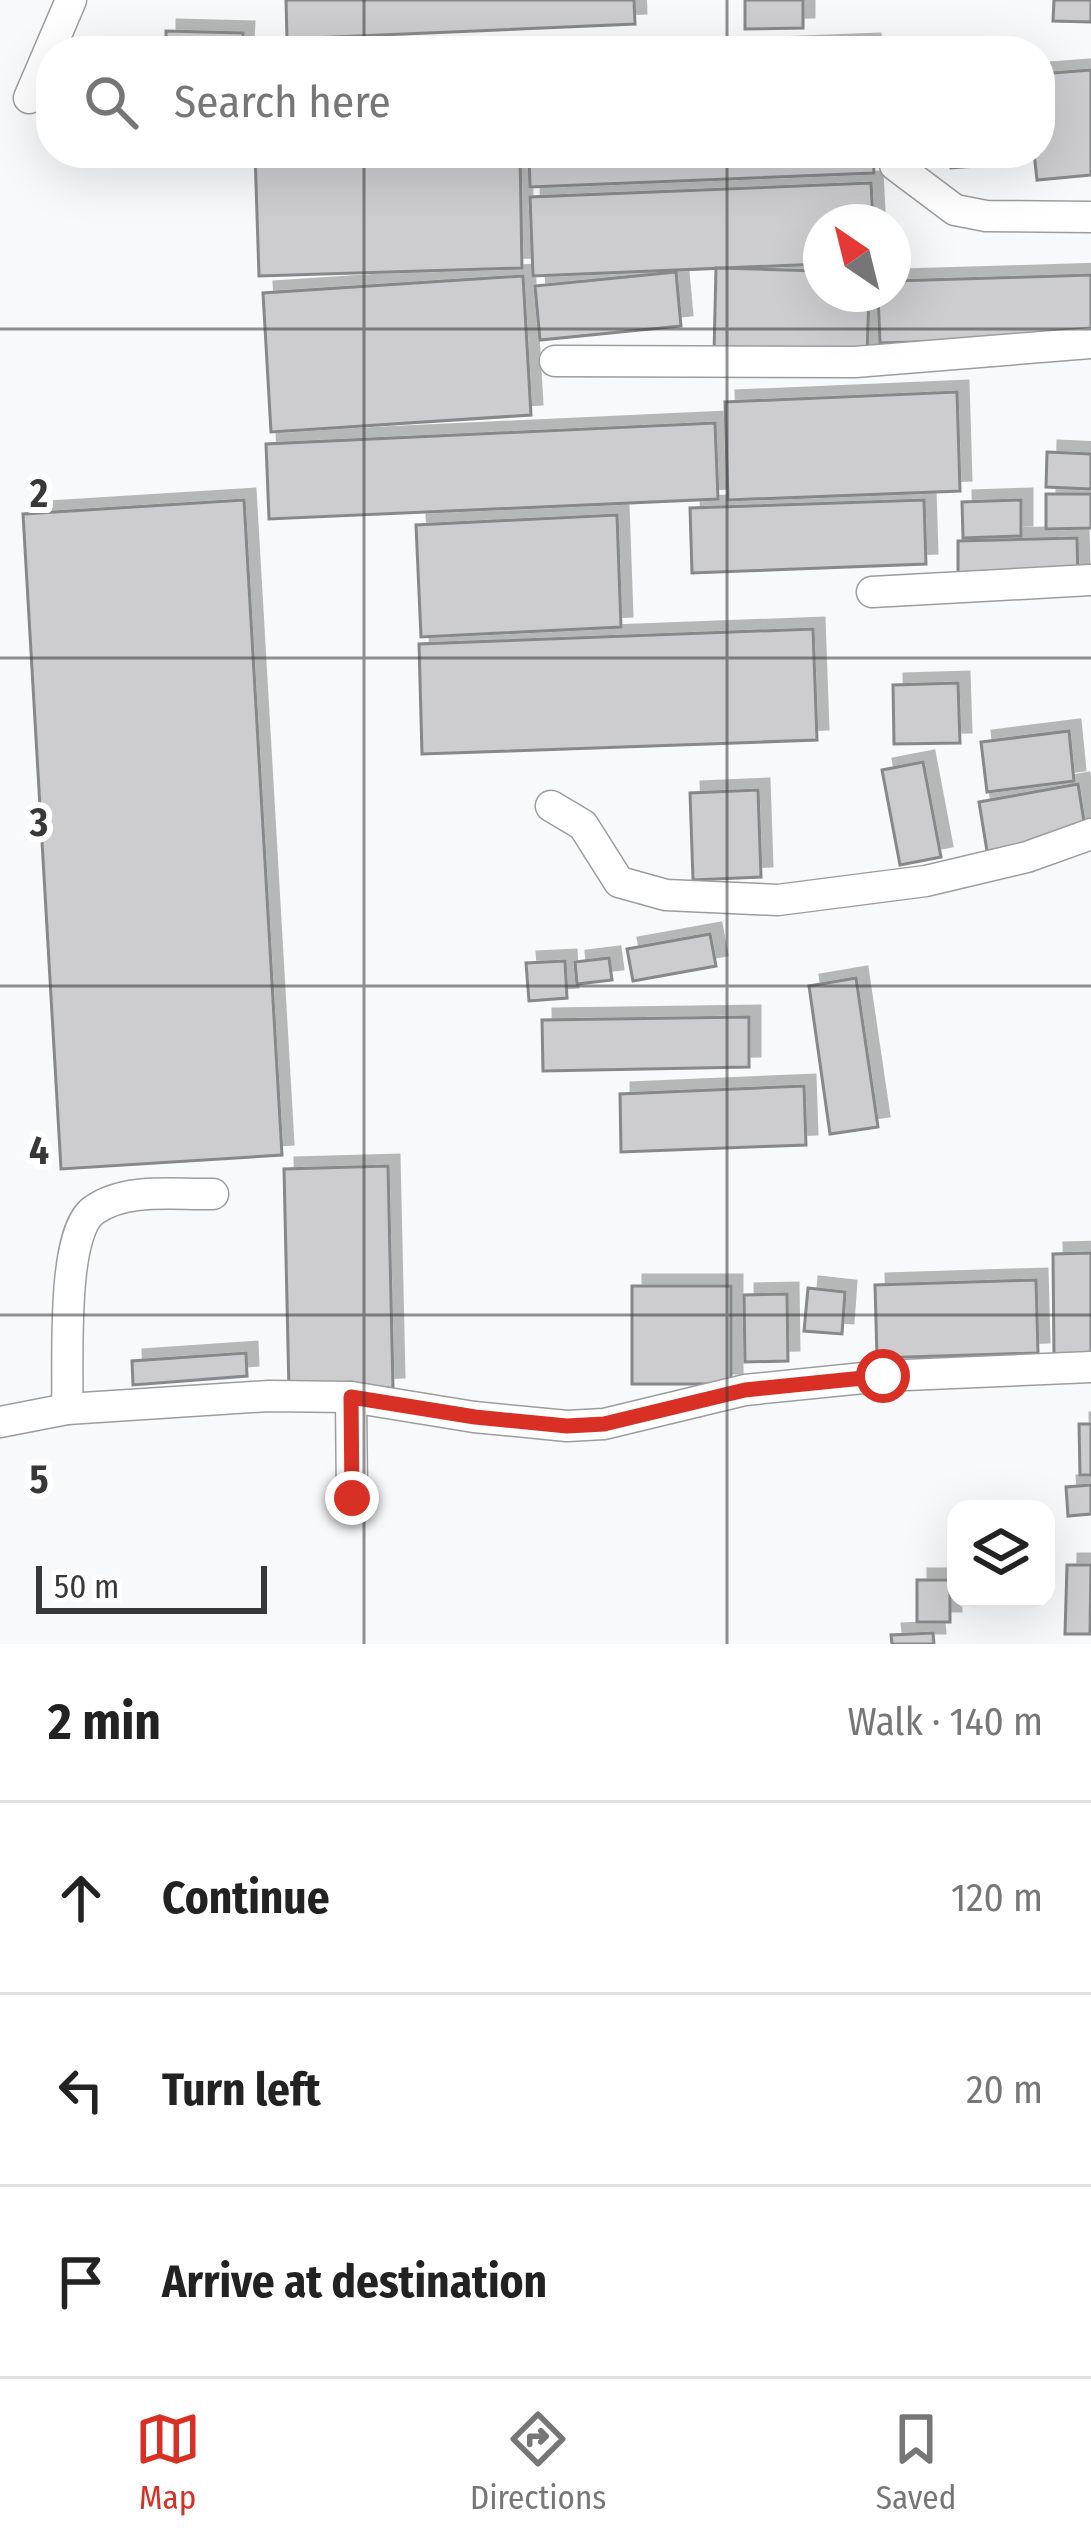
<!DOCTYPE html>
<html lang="en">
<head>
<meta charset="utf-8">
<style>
  body { margin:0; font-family:"Fira Sans Condensed",sans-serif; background:#f2f2f2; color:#222 }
  .controls { position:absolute; right:36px; bottom:36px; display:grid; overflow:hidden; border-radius:24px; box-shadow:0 12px 48px #0002 }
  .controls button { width:108px; height:108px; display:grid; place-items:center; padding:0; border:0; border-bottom:3px solid #e0e0e0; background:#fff; color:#222; font:60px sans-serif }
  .compass { position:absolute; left:803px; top:204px; width:108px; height:108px; border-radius:50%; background:#fff; box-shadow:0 12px 48px #0002; rotate:325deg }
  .scale { position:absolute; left:36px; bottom:30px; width:231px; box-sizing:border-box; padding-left:12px; border:6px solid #383839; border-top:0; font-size:33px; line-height:42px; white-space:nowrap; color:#383839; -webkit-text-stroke:9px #fff; paint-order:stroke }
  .stop { position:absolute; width:36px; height:36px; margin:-27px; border:9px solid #d93025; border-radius:50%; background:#fff }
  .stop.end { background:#d93025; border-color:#fff; box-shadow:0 3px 12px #0008 }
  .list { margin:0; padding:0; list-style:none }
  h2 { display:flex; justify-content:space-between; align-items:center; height:156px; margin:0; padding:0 48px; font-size:51px }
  h2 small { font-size:39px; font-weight:400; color:#767676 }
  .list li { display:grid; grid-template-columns:78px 1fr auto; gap:36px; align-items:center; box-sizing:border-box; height:192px; padding:0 48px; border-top:3px solid #e0e0e0 }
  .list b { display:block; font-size:45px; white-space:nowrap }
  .list em { font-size:39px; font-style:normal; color:#767676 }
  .icon { flex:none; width:66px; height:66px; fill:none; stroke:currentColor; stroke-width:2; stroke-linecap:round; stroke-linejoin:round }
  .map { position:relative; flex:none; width:1091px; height:1644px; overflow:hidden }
  .search { position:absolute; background:#fff; box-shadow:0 12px 48px #0002; left:36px; right:36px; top:36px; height:132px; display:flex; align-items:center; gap:30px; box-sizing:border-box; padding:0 42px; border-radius:48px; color:#767676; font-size:45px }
  .sheet { height:732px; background:#fff }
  nav { display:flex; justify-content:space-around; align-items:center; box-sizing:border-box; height:168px; border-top:3px solid #e0e0e0; background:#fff; font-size:33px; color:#767676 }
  nav a { display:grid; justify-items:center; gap:6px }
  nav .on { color:#d93025 }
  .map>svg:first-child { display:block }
  .building { fill:#cdcdcf; stroke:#878889; stroke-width:3; filter:url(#shadow) }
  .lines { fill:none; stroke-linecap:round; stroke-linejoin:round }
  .minor-casing { stroke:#9c9d9e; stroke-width:33 }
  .minor { stroke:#fff; stroke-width:30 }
  .route { stroke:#d93025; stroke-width:15 }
  .grid { fill:none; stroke:#383839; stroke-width:3; stroke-opacity:0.55 }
  .grid-label { font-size:39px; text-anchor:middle; font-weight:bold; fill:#383839; stroke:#fff; stroke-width:12; stroke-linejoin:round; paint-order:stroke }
</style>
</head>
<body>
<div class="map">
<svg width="1091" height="1644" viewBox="0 0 1091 1644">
  <defs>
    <filter id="shadow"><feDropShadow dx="11" dy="-11" stdDeviation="0" flood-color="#0004"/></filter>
  </defs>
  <rect width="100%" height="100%" fill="#f8f9fa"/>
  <g class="building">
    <path d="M286,0H634L635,24L287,39Z"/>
    <path d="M745,0H803V28L745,29Z"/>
    <path d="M1054,0H1091V22L1053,21Z"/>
    <path d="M166,31L243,33L242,51H166Z"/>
    <path d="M869,45L870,51H711Z"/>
    <path d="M1091,70V175L1037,180L1034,153H1040V74Z"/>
    <path d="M162,153H239V164L162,162Z"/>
    <path d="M255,153H520L522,268L259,276Z"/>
    <path d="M529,153H873L874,173L530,187Z"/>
    <path d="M950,153H1002L1003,164L951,168Z"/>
    <path d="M871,183L873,222H821V264L533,276L530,197Z"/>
    <path d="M716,268L821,271V294H869L867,357L714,353Z"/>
    <path d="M676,272L681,326L540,340L535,286Z"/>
    <path d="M1091,275V337L880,343L878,294H893V281Z"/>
    <path d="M523,276L531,415L271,432L263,293Z"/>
    <path d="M957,392L960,491L728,500L725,402Z"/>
    <path d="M715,423L718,499L269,519L266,444Z"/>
    <path d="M1047,452L1091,454V489L1046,487Z"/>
    <path d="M1046,494H1091V528L1046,529Z"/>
    <path d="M244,500L282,1155L61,1169L23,514Z"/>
    <path d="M924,500L926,564L692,573L690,508Z"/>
    <path d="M1021,500V536L963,538L962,502Z"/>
    <path d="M617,515L621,627L421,637L416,525Z"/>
    <path d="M1077,538L1078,579L958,583V541Z"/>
    <path d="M813,629L817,740L422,754L419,644Z"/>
    <path d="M958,683L960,743L894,744L893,685Z"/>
    <path d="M1069,731L1074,781L987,792L981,742Z"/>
    <path d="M923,762L941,857L900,865L882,770Z"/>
    <path d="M1078,784L1086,834L987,851L979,802Z"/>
    <path d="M758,790L761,877L693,880L690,793Z"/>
    <path d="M710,934L716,966L633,981L627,949Z"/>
    <path d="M609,958L612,980L577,984L575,962Z"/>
    <path d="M565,961L567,998L529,1001L526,963Z"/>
    <path d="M856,978L878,1127L830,1134L809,986Z"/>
    <path d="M749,1017V1067L543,1071L542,1020Z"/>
    <path d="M804,1086L806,1145L621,1152L620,1094Z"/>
    <path d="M388,1166L393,1388L289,1391L284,1169Z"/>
    <path d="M1091,1253V1356L1054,1357L1053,1254Z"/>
    <path d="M1036,1280L1038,1353L877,1358L875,1285Z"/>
    <rect x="632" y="1286" width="99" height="98"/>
    <path d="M808,1288L845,1292L842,1334L804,1331Z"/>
    <path d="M787,1294L788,1361L745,1362L744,1295Z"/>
    <path d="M246,1353L247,1376L133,1385L132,1361Z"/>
    <path d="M1079,1424H1091V1475H1080Z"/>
    <path d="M1091,1485V1514L1068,1516L1066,1487Z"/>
    <path d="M1067,1565H1091L1090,1634H1065Z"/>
    <rect x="917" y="1580" width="33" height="42"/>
    <path d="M933,1633L934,1644H892L891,1635Z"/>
  </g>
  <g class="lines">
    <defs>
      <g id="minor">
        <path d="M29,98L71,0"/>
        <path d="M895,165L955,210L986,216L1091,217"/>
        <path d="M555,361L855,362L1091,343"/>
        <path d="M872,592L1091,580"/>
        <path d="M551,806L583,825L619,882L666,895L778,900L926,881L1027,857L1091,834"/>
        <path d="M351,1397L352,1498"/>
        <path d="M67,1409C69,1368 60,1233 94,1210C127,1187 176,1195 213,1194"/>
        <path d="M0,1422L67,1409L269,1396L351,1397L474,1417L567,1426L604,1424L745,1390L883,1376L1091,1367"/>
      </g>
    </defs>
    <use href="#minor" class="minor-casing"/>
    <use href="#minor" class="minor"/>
  </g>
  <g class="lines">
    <path class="route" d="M352,1498L351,1397L475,1417L567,1426L604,1424L745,1390L883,1376"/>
  </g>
  <path class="grid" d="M364,0V51M727,0V51M364,153V1644M727,153V1644M0,329H1091M0,658H1091M0,986H1091M0,1315H1091"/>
  <g class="grid-label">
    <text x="39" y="507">2</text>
    <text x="39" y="836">3</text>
    <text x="39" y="1164">4</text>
    <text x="39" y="1493">5</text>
  </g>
</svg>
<div class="controls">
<button><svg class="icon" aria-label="layers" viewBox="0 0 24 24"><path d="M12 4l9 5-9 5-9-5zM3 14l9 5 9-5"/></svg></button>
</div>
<svg class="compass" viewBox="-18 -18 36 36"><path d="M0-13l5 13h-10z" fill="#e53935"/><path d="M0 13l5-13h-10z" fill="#767676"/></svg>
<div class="scale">50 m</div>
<div class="stop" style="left:883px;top:1376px"></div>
<div class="stop end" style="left:352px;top:1498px"></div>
<div class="search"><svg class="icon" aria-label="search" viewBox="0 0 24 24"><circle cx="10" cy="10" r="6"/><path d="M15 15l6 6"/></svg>Search here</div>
</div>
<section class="sheet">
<h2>2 min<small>Walk · 140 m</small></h2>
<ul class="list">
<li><svg class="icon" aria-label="ahead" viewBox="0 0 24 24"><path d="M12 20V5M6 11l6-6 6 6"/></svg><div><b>Continue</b></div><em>120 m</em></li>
<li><svg class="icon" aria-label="left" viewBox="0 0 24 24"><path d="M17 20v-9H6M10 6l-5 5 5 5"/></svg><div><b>Turn left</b></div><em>20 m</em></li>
<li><svg class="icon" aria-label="arrive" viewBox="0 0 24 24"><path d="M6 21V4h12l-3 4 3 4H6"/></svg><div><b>Arrive at destination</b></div></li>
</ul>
</section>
<nav>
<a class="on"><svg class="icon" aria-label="map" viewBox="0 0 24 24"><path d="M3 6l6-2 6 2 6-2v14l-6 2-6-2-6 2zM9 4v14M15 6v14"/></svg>Map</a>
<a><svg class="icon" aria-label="directions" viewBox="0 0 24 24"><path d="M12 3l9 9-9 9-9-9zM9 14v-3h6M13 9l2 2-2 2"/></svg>Directions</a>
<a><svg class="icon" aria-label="saved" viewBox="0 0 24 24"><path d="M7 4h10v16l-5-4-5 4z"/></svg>Saved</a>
</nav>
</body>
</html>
